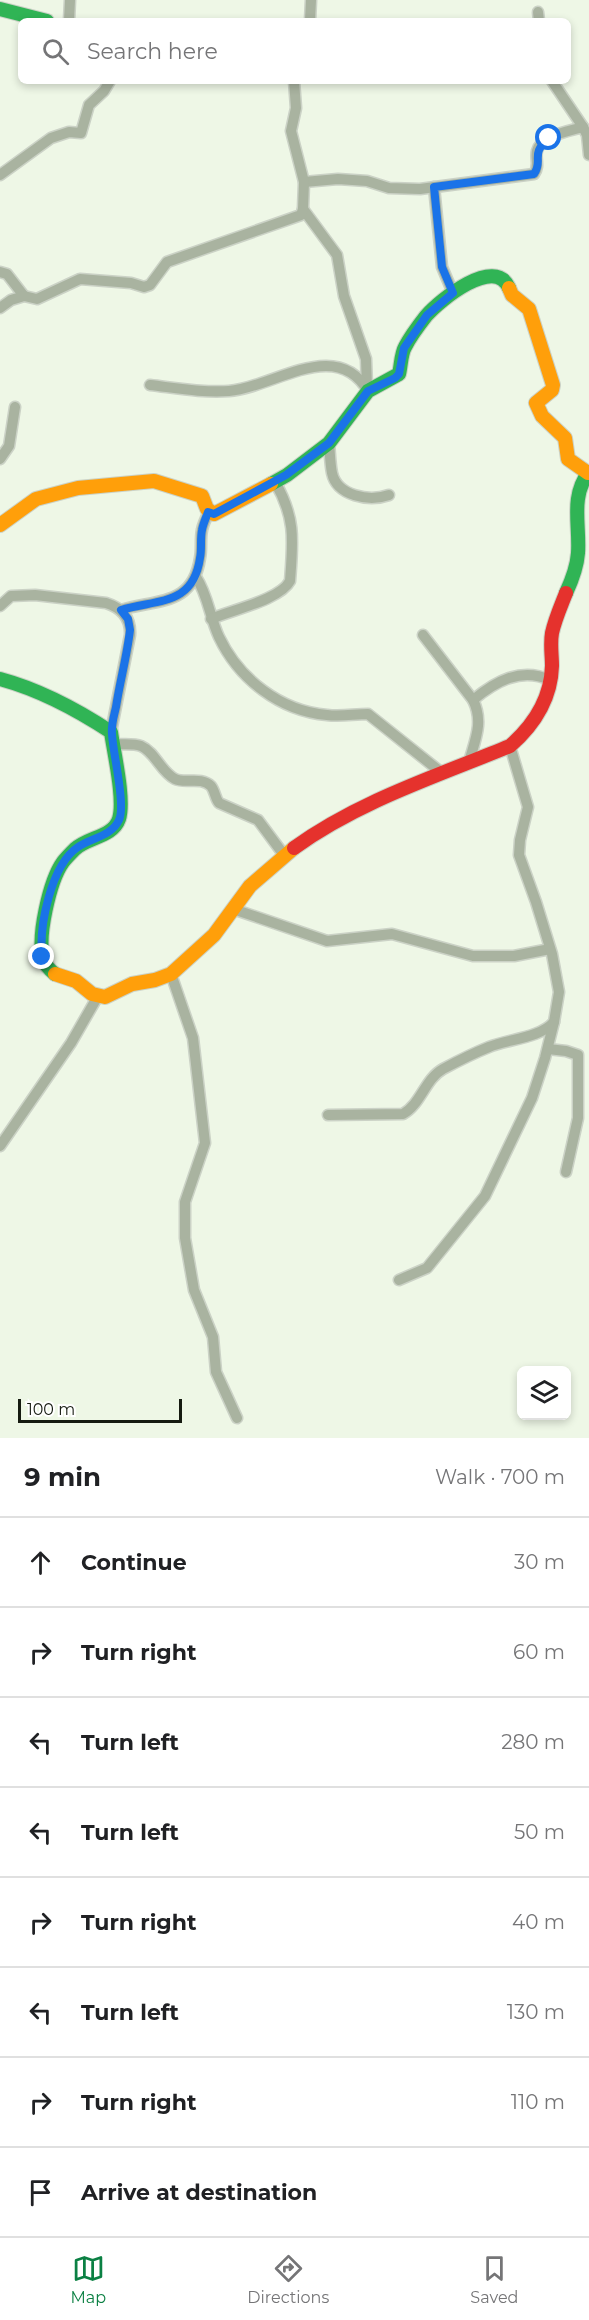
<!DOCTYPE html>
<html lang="en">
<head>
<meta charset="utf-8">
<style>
  body { margin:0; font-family:Montserrat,sans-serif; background:#f2f2f2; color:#202124 }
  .controls { position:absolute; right:18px; bottom:18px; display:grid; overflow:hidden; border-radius:9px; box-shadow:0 3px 9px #0003 }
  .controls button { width:54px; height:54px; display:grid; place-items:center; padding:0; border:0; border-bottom:2px solid #e0e0e0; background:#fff; color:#202124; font:30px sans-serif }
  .scale { position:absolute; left:18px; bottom:15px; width:164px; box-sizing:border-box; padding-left:6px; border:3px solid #161b11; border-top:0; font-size:16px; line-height:21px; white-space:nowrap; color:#161b11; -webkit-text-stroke:4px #fff; paint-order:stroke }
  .stop { position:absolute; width:18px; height:18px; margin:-14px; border:4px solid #1a73e8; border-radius:50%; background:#fff }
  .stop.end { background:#1a73e8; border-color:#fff; box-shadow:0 2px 6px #0008 }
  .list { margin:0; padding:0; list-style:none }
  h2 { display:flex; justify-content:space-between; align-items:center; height:78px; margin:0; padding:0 24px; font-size:26px }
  h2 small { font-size:20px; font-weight:400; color:#757577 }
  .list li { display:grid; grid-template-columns:39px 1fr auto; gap:18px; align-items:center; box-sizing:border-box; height:90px; padding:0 24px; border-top:2px solid #e0e0e0 }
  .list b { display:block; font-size:22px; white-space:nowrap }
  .list em { font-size:20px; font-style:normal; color:#757577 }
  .icon { flex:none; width:33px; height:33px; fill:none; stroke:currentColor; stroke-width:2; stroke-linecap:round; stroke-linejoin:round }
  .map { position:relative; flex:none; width:589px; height:1438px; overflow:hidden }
  .search { position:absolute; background:#fff; box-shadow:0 3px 9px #0003; left:18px; right:18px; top:18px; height:66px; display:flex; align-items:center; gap:15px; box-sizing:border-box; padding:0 21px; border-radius:9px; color:#757577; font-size:22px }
  .sheet { height:798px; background:#fff }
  nav { display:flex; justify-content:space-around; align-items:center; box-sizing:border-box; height:84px; border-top:2px solid #e0e0e0; background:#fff; font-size:16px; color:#757577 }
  nav a { display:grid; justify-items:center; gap:3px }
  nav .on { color:#0b8043 }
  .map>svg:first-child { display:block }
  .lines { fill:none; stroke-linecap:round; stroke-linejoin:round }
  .street-casing { stroke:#cbd2c6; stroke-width:13 }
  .fast-casing { stroke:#cbd2c6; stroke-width:16 }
  .slow-casing { stroke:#cbd2c6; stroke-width:16 }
  .jam-casing { stroke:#cbd2c6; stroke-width:16 }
  .street { stroke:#a9b3a0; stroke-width:10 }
  .fast { stroke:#30b455; stroke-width:14 }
  .slow { stroke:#ff9f0a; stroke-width:14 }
  .jam { stroke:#e5322d; stroke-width:14 }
  .route { stroke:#1a73e8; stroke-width:8 }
</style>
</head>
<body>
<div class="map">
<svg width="589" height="1438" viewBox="0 0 589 1438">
  <rect width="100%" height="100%" fill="#eef7e6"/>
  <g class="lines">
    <defs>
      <g id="street">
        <path d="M538,12L539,21"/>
        <path d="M69,21L70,0"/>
        <path d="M310,21L311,0"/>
        <path d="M552,81L583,127L587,135L589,155"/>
        <path d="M0,175L51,138L69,132L81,133L89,105L104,91L110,81"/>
        <path d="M304,182L338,179L367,181L389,188L420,189L534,174C540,166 535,159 537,151C541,135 570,131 583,127"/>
        <path d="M434,187L442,267L453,293"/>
        <path d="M303,209L337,255L344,296L366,359L367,387"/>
        <path d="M0,272L7,274L24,296"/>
        <path d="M0,308L11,300L24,296L37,299L80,279L131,283L144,287L150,285L167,262L301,215L303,209L304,182L291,131L296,108L294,81"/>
        <path d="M150,385C176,388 203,393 229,391C273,388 336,336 368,391"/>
        <path d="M329,443C330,453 330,463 332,473C337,496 369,502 389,495"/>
        <path d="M0,459L9,446L15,407"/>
        <path d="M196,577C208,595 210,618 219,637C239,679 280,711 327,715C341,717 354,714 368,714L442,773"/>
        <path d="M0,606L11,596L35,595L106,603C122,608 131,618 130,635L111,732"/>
        <path d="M121,610C158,599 193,606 200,558C202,549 200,539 202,530C203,524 206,518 209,512"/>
        <path d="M211,619C231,610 280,600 290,581C293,541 296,518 275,482"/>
        <path d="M423,635L473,700C484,722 475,740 469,762"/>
        <path d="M473,700C496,681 521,667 550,680"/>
        <path d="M113,744C122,745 133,743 141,746C155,752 161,772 175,779C185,784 201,776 211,786C215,791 215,798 219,803L258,820L284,855"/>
        <path d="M233,909L327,941L392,934L473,956H514L550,949"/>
        <path d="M171,974L193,1038L205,1143L185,1202V1238L194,1290L213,1337L216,1372L237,1418"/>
        <path d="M548,1049L566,1051L578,1055V1118L566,1172"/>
        <path d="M328,1115L403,1114C421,1104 425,1079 443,1069C458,1061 474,1053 489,1047C509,1039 540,1038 554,1022L559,992L552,954L536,902L519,855L520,840L528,807L510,746"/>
        <path d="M0,1146L71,1043L98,996"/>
        <path d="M399,1280L427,1268L485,1196L532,1098L545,1058L554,1022"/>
      </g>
      <g id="fast">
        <path d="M0,9L47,21"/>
        <path d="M271,484L287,475L329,443L368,391L399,374C401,366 401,354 405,347C410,337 419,325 426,316C440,300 495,255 509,288"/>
        <path d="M566,593C572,580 577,567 578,553C580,524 570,497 589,472"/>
        <path d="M0,679C41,690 76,709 111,732C114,753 125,800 119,819C113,837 88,837 75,849C71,853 66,858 63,862C50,880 36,939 44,960C45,965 50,970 55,974"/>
      </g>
      <g id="slow">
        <path d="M509,288L512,295L529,309L553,385L552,390L536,403L542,416L565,438L568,459L588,473"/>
        <path d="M0,525L36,499L78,488L154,481L202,496L207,509L214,514L271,484"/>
        <path d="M55,974L76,981L92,994L105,997L132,984L155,980L171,974L214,935L250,886L294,848"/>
      </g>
      <path id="jam" d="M294,848C359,801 437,776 510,746C534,725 551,698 552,666C552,655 550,644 552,633C555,619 561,606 566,593"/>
    </defs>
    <use href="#street" class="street-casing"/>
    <use href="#fast" class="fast-casing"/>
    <use href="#slow" class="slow-casing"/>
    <use href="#jam" class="jam-casing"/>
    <use href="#street" class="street"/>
    <use href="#fast" class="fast"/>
    <use href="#slow" class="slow"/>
    <use href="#jam" class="jam"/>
  </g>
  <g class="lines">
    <path class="route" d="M42,957C39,926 51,865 78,847C91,838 112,836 119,820C126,805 113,754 112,734C111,725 114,716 116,707C120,681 127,656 130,630L128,619L121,610C158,599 193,606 200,558C202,549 200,539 202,530C203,524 206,518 208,512L214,514L286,475L329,443L368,391L395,378L399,374L404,348L427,315L453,293L442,267L434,187L534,174C544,160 529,155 549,138"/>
  </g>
</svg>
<div class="controls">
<button><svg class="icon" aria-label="layers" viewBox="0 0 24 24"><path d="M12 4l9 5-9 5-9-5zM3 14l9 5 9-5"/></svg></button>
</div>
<div class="scale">100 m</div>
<div class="stop" style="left:549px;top:138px"></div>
<div class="stop end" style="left:42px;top:957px"></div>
<div class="search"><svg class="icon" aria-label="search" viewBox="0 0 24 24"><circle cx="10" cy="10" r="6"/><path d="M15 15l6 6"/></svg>Search here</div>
</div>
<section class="sheet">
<h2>9 min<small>Walk · 700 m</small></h2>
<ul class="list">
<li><svg class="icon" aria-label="ahead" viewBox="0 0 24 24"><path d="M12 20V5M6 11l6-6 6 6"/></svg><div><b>Continue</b></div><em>30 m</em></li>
<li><svg class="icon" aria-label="right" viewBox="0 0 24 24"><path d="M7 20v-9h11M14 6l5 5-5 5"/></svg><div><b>Turn right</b></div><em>60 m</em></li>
<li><svg class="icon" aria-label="left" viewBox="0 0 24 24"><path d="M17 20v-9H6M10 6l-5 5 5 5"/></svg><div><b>Turn left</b></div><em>280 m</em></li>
<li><svg class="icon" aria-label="left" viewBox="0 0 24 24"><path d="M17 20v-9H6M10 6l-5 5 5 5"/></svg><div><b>Turn left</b></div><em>50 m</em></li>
<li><svg class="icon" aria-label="right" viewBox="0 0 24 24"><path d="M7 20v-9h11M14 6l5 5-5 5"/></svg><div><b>Turn right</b></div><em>40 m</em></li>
<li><svg class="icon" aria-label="left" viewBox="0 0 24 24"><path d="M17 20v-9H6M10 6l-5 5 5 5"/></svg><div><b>Turn left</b></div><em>130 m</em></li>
<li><svg class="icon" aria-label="right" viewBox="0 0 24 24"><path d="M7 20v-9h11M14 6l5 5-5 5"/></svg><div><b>Turn right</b></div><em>110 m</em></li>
<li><svg class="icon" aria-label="arrive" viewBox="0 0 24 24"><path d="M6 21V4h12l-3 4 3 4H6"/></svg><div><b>Arrive at destination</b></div></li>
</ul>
</section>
<nav>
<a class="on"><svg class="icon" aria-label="map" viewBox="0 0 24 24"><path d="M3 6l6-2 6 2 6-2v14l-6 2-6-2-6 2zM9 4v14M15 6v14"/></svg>Map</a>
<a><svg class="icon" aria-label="directions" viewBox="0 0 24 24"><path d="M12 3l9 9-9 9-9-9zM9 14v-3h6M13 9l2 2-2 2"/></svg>Directions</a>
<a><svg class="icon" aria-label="saved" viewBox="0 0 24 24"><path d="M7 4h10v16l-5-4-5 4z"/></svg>Saved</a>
</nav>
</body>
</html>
